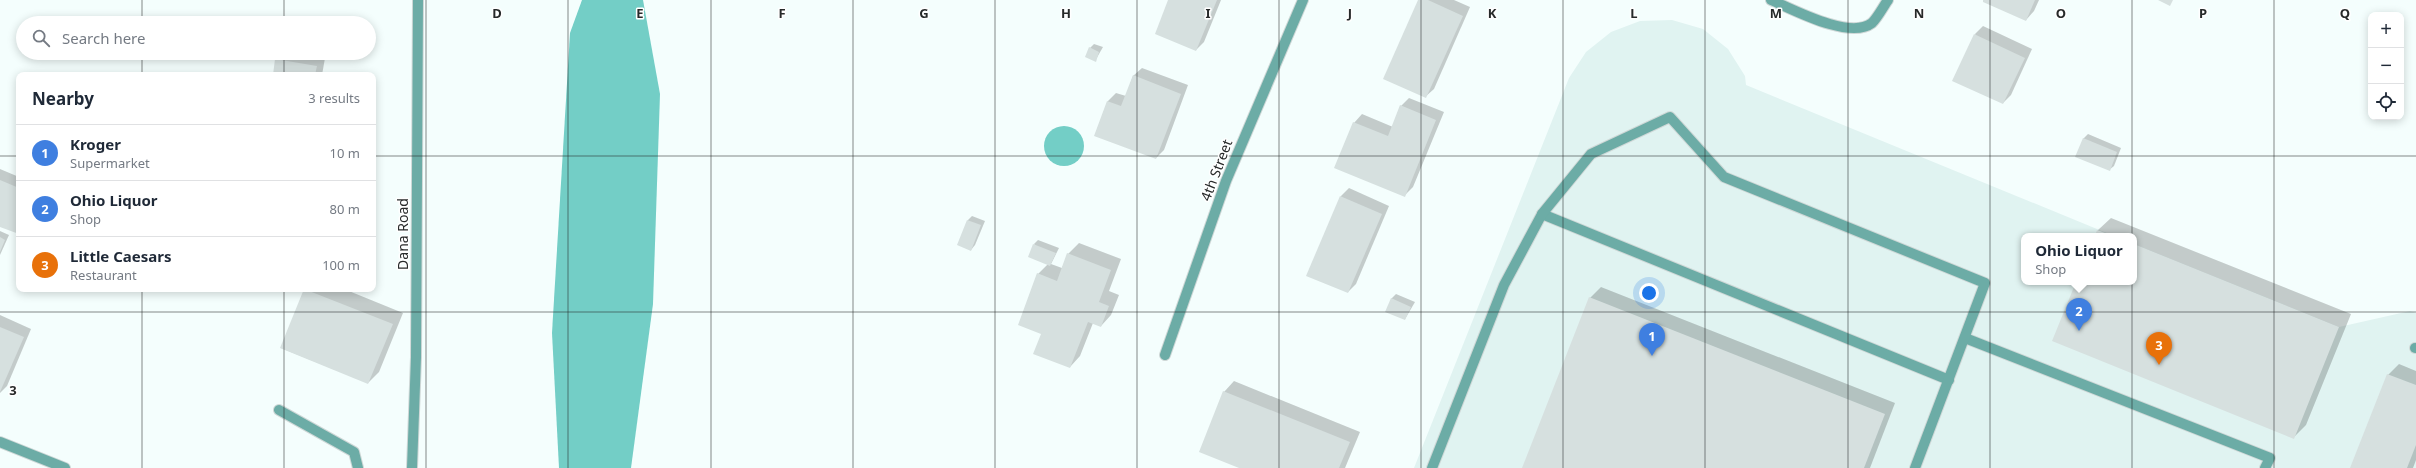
<!DOCTYPE html>
<html lang="en">
<head>
<meta charset="utf-8">
<style>
  body { margin:0; font-family:"Noto Sans",sans-serif; background:#f2f2f3; color:#1f2937 }
  .controls { position:absolute; right:12px; top:12px; display:grid; overflow:hidden; border-radius:8px; box-shadow:0 2px 10px #0003 }
  .controls button { width:36px; height:36px; display:grid; place-items:center; padding:0; border:0; border-bottom:1px solid #e0e1e3; background:#fff; color:#1f2937; font:20px sans-serif }
  .you { position:absolute; left:1649px; top:293px; width:14px; height:14px; margin:-10px; border:3px solid #fff; border-radius:50%; background:#1a73e8; box-shadow:0 0 0 6px #1a73e833 }
  .badge { display:grid; place-items:center; width:26px; height:26px; border-radius:50%; background:#a30a45; color:#fff; font-size:13px; font-weight:700 }
  .pin { position:absolute; translate:-50% -33px; filter:drop-shadow(0 1px 2px #0008) }
  .pin::after { content:''; position:absolute; top:21px; width:14px; height:12px; background:inherit; clip-path:polygon(0 0,100% 0,50% 100%) }
  .popup { position:absolute; left:2021px; top:233px; width:116px; height:52px; box-sizing:border-box; display:grid; place-content:center; border-radius:8px; background:#fff; filter:drop-shadow(0 1px 3px #0005); font-size:13px; white-space:nowrap; color:#747a83 }
  .popup b { font-size:15px; color:#1f2937 }
  .popup::after { content:''; position:absolute; left:50%; top:100%; margin-left:-8px; border:8px solid transparent; border-top-color:#fff }
  .list { margin:0; padding:0; list-style:none }
  h2 { display:flex; justify-content:space-between; align-items:center; height:52px; margin:0; padding:0 16px; font-size:17px }
  h2 small { font-size:13px; font-weight:400; color:#747a83 }
  .list li { display:grid; grid-template-columns:26px 1fr auto; gap:12px; align-items:center; box-sizing:border-box; height:56px; padding:0 16px; border-top:1px solid #e0e1e3 }
  .list b { display:block; font-size:15px; white-space:nowrap }
  .list p { margin:0; font-size:13px; white-space:nowrap; color:#747a83 }
  .list em { font-size:13px; font-style:normal; color:#747a83 }
  .icon { flex:none; width:22px; height:22px; fill:none; stroke:currentColor; stroke-width:2; stroke-linecap:round; stroke-linejoin:round }
  .map { position:relative; flex:none; width:2416px; height:468px; overflow:hidden }
  .search { position:absolute; background:#fff; box-shadow:0 2px 10px #0003; left:16px; top:16px; width:360px; height:44px; display:flex; align-items:center; gap:10px; box-sizing:border-box; padding:0 14px; border-radius:22px; color:#747a83; font-size:15px }
  .panel { position:absolute; background:#fff; box-shadow:0 2px 10px #0003; left:16px; top:72px; width:360px; height:220px; border-radius:8px }
  .map>svg:first-child { display:block }
  .built { fill:#e0f3f1 }
  .water { fill:#73cec6 }
  .shadow { fill:#0003 }
  .building { fill:#d6e0df }
  .lines { fill:none; stroke-linecap:round; stroke-linejoin:round }
  .lane-casing { stroke:#cfd8d7; stroke-width:12 }
  .street-casing { stroke:#cfd8d7; stroke-width:12 }
  .lane { stroke:#6caca6; stroke-width:10 }
  .street { stroke:#6caca6; stroke-width:10 }
  .grid { fill:none; stroke:#272a2a; stroke-width:1; stroke-opacity:0.55 }
  .labels { text-anchor:middle; dominant-baseline:central; stroke-width:3; stroke-linejoin:round; paint-order:stroke }
  .street-label { font-size:14px; fill:#272a2a; stroke:#fff }
  .grid-label { font-size:13px; text-anchor:middle; font-weight:bold; fill:#272a2a; stroke:#fff; stroke-width:3; stroke-linejoin:round; paint-order:stroke }
</style>
</head>
<body>
<div class="map">
<svg width="2416" height="468" viewBox="0 0 2416 468">
  <rect width="100%" height="100%" fill="#f4fefd"/>
  <path class="built" d="M1672,20L1703,29L1728,49L1745,76L1746,85L2114,236H2024V282H2134V244L2339,327L2410,311L2416,313V468H1414L1569,78L1586,52L1611,32L1640,21Z"/>
  <g class="water">
    <path d="M582,0H643L660,94L653,304L631,468H559L552,333L570,33Z"/>
    <circle cx="1064" cy="146" r="20"/>
  </g>
  <g class="shadow">
    <path d="M1169,0H1221L1204,42L1196,50Z"/>
    <path d="M1419,0H1454L1470,7L1434,89L1425,97Z"/>
    <path d="M1985,0H2039L2034,11L2026,20Z"/>
    <path d="M1983,26L2032,49L2011,95L2003,103L1975,34Z"/>
    <path d="M1094,44L1103,47L1095,61L1090,48Z"/>
    <path d="M283,53L325,58L322,75H274L276,60Z"/>
    <path d="M1142,68L1188,85L1164,150L1156,158L1095,135L1108,101L1116,93L1126,96L1133,76Z"/>
    <path d="M1409,98L1444,112L1413,187L1405,195L1354,123L1362,114L1393,127L1401,106Z"/>
    <path d="M2088,134L2121,148L2114,166L2109,170L2083,139Z"/>
    <path d="M0,169L19,177V233L0,226Z"/>
    <path d="M1349,188L1389,206L1356,284L1348,292L1341,196Z"/>
    <path d="M972,216L985,221L975,245L971,250L968,220Z"/>
    <path d="M2111,218L2351,314L2306,425L2294,437L2077,282H2134V236H2096L2098,230Z"/>
    <path d="M0,231L9,235L0,255Z"/>
    <path d="M1038,240L1059,248L1051,264L1062,268L1068,254L1079,243L1121,259L1109,291L1119,295L1111,315L1101,326L1093,323L1080,356L1070,367L1042,334L1038,274L1048,264L1034,244Z"/>
    <path d="M1601,287L1895,403L1870,468H1523L1590,298Z"/>
    <path d="M305,289H344L403,313L379,372L368,383L281,348Z"/>
    <path d="M1396,294L1415,302L1405,319L1391,299Z"/>
    <path d="M0,315L31,329L7,386L0,393Z"/>
    <path d="M2399,364L2416,371V460L2413,468H2352L2388,375Z"/>
    <path d="M1234,381L1360,432L1345,468H1242L1224,392Z"/>
  </g>
  <g class="building">
    <path d="M1168,0H1217L1196,51L1155,34Z"/>
    <path d="M1418,0H1428L1463,16L1426,98L1383,79Z"/>
    <path d="M1983,0H2035L2026,21L1983,2Z"/>
    <path d="M2158,0H2173L2170,6Z"/>
    <path d="M1974,34L2025,58L2003,104L1952,81Z"/>
    <path d="M1089,47L1099,52L1096,62L1085,57Z"/>
    <path d="M275,59L317,66L315,75H273Z"/>
    <path d="M1133,75L1181,94L1156,159L1094,136L1107,101L1121,106Z"/>
    <path d="M1400,105L1436,120L1405,197L1334,168L1353,122L1388,136Z"/>
    <path d="M2083,138L2117,152L2110,171L2075,157Z"/>
    <path d="M0,180L19,188V234L0,227Z"/>
    <path d="M1340,196L1382,214L1348,293L1306,276Z"/>
    <path d="M967,220L981,225L971,251L957,245Z"/>
    <path d="M2097,230L2113,236H2095Z"/>
    <path d="M0,237L5,240L0,252Z"/>
    <path d="M1033,244L1056,253L1050,266L1028,257Z"/>
    <path d="M2134,244L2339,327L2294,439L2052,341L2076,282H2134Z"/>
    <path d="M1067,253L1111,270L1099,302L1109,306L1101,327L1088,322L1070,368L1033,354L1041,334L1018,325L1037,273L1057,281Z"/>
    <path d="M304,289L393,324L368,384L280,348Z"/>
    <path d="M1589,297L1885,414L1864,468H1522Z"/>
    <path d="M1391,298L1411,307L1405,320L1385,312Z"/>
    <path d="M0,327L24,337L0,392Z"/>
    <path d="M2387,374L2416,385V445L2407,468H2350Z"/>
    <path d="M1223,391L1350,442L1339,468H1239L1199,452Z"/>
  </g>
  <g class="lines">
    <defs>
      <g id="lane">
        <path d="M1542,214L1949,380"/>
        <path d="M1965,338L2270,458L2265,468"/>
        <path d="M2415,348H2416"/>
        <path d="M279,410L354,452L358,468"/>
        <path d="M1432,468L1504,285L1542,214L1591,154L1670,117L1724,177L1985,283L1915,468"/>
      </g>
      <g id="street">
        <path d="M1771,0C1794,10 1850,40 1872,23C1878,17 1883,7 1888,0"/>
        <path d="M1165,355L1226,181L1303,0"/>
        <path d="M0,442L65,468"/>
        <path d="M412,468L416,357L418,0"/>
      </g>
    </defs>
    <use href="#lane" class="lane-casing"/>
    <use href="#street" class="street-casing"/>
    <use href="#lane" class="lane"/>
    <use href="#street" class="street"/>
  </g>
  <path class="grid" d="M142,0V23M284,0V23M426,0V468M568,0V468M711,0V468M853,0V468M995,0V468M1137,0V468M1279,0V468M1421,0V468M1563,0V468M1705,0V468M1848,0V468M1990,0V468M2132,0V468M2274,0V468M142,53V75M284,53V75M0,156H19M373,156H2416M142,289V468M284,289V468M0,312H2416"/>
  <g class="labels">
    <g class="street-label">
      <text transform="translate(1216 170) rotate(-69)">4th Street</text>
      <text transform="translate(402 234) rotate(-90)">Dana Road</text>
    </g>
  </g>
  <g class="grid-label">
    <text x="497" y="18">D</text>
    <text x="640" y="18">E</text>
    <text x="782" y="18">F</text>
    <text x="924" y="18">G</text>
    <text x="1066" y="18">H</text>
    <text x="1208" y="18">I</text>
    <text x="1350" y="18">J</text>
    <text x="1492" y="18">K</text>
    <text x="1634" y="18">L</text>
    <text x="1776" y="18">M</text>
    <text x="1919" y="18">N</text>
    <text x="2061" y="18">O</text>
    <text x="2203" y="18">P</text>
    <text x="2345" y="18">Q</text>
    <text x="13" y="395">3</text>
  </g>
</svg>
<div class="controls">
<button>+</button>
<button>−</button>
<button><svg class="icon" aria-label="locate" viewBox="0 0 24 24"><circle cx="12" cy="12" r="6"/><path d="M12 2v4M12 18v4M2 12h4M18 12h4"/></svg></button>
</div>
<div class="you"></div>
<div class="pin badge" style="left:1652px;top:356px;background:#3f7fe0">1</div>
<div class="pin badge" style="left:2079px;top:331px;background:#3f7fe0">2</div>
<div class="popup"><b>Ohio Liquor</b>Shop</div>
<div class="pin badge" style="left:2159px;top:365px;background:#e8710a">3</div>
<div class="search"><svg class="icon" aria-label="search" viewBox="0 0 24 24"><circle cx="10" cy="10" r="6"/><path d="M15 15l6 6"/></svg>Search here</div>
<section class="panel">
<h2>Nearby<small>3 results</small></h2>
<ul class="list">
<li><span class="badge" style="background:#3f7fe0">1</span><div><b>Kroger</b><p>Supermarket</p></div><em>10 m</em></li>
<li><span class="badge" style="background:#3f7fe0">2</span><div><b>Ohio Liquor</b><p>Shop</p></div><em>80 m</em></li>
<li><span class="badge" style="background:#e8710a">3</span><div><b>Little Caesars</b><p>Restaurant</p></div><em>100 m</em></li>
</ul>
</section>
</div>
</body>
</html>
